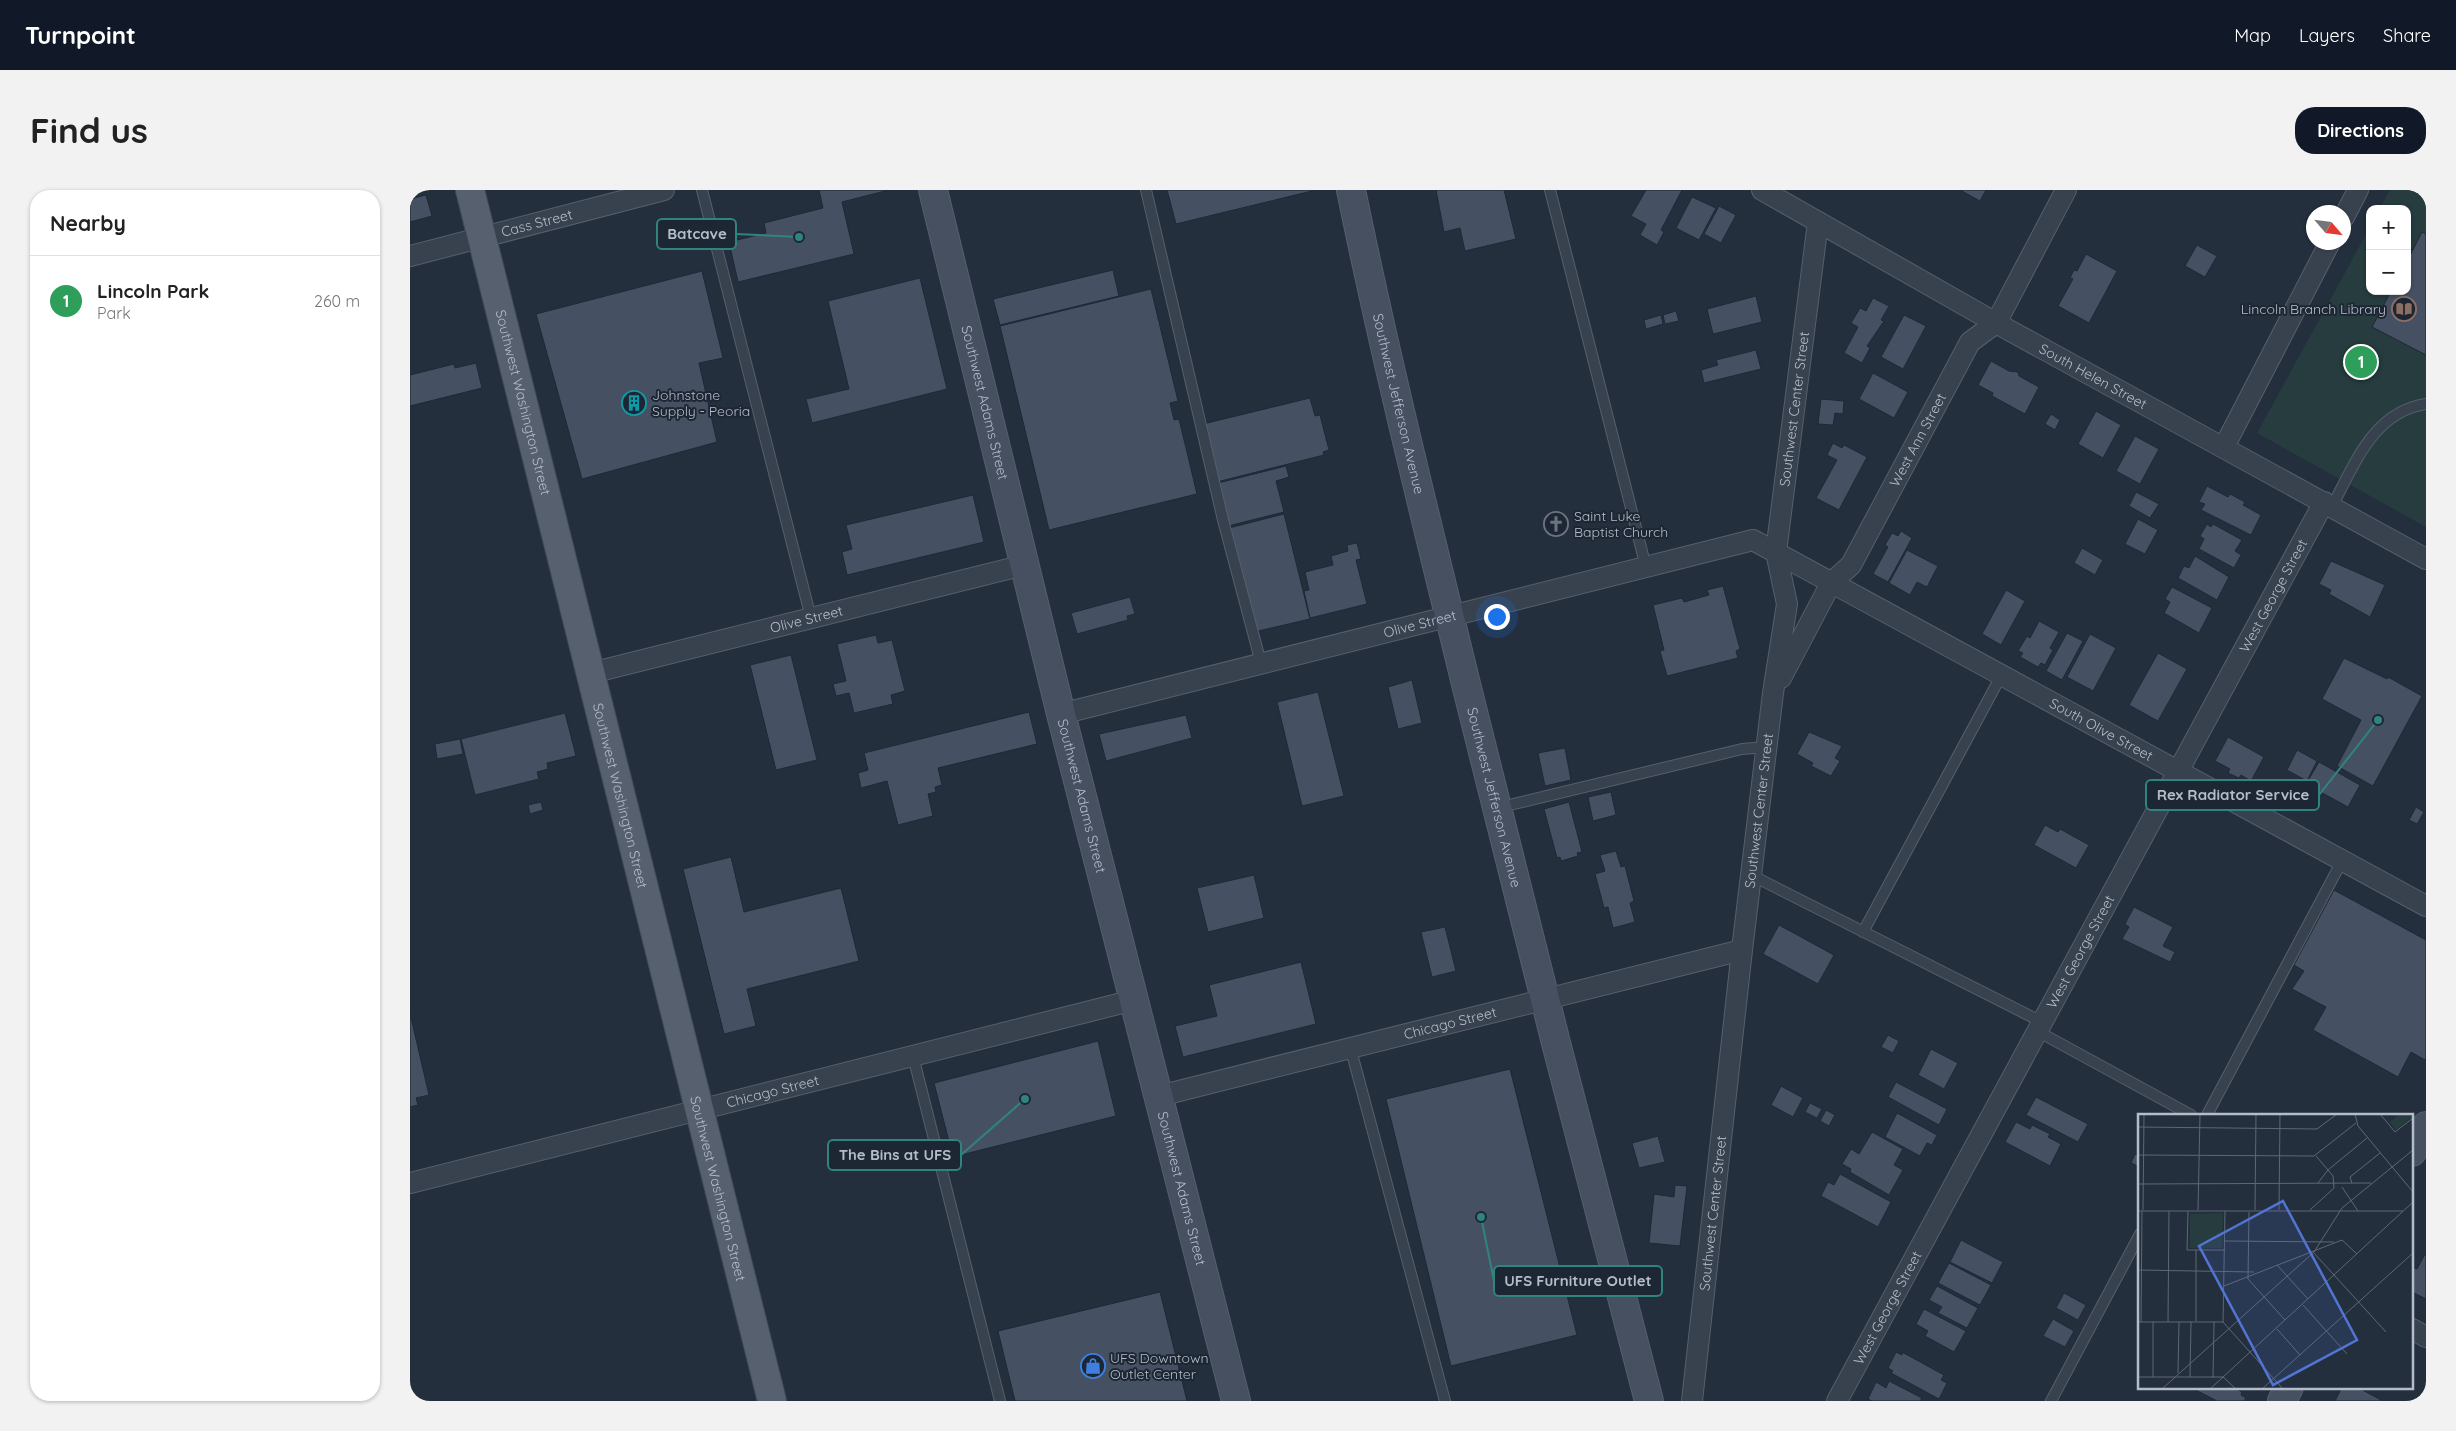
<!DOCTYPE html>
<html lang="en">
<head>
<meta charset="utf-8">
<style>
  body { margin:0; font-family:Quicksand,sans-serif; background:#f2f2f2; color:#222 }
  .controls { position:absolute; right:15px; top:15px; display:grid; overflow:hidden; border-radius:10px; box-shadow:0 1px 4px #0004 }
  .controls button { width:45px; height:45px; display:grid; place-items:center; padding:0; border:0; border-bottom:1px solid #e0e0e0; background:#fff; color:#222; font:25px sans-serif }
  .compass { position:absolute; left:1896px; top:15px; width:45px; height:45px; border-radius:50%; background:#fff; box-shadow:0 1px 4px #0004; rotate:118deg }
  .you { position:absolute; left:1086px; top:426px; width:18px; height:18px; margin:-12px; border:4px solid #fff; border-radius:50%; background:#1a73e8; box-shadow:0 0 0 8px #1a73e833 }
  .badge { display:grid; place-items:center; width:32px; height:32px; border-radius:50%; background:#111827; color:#fff; font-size:16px; font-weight:700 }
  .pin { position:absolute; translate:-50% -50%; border:2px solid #fff; box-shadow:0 1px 5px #0006 }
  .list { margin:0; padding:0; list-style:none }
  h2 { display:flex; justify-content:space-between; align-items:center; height:65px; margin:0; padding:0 20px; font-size:21px }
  h2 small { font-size:16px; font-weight:400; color:#767676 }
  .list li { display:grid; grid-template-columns:32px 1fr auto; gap:15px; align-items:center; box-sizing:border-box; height:90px; padding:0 20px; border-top:1px solid #e0e0e0 }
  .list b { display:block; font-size:19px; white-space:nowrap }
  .list p { margin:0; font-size:16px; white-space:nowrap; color:#767676 }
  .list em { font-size:16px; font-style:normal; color:#767676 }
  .map { position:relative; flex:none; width:2016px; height:1211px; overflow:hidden; border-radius:20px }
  header { display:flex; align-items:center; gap:30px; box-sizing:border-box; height:70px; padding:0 25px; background:#111827; color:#fff }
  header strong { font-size:24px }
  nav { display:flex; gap:28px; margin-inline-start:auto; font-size:18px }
  .intro { display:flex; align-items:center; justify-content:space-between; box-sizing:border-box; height:120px; padding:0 30px }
  h1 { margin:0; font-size:35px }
  .button { padding:12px 22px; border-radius:20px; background:#111827; color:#fff; font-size:18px; font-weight:700 }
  main { display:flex; gap:30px; padding:0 30px }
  aside { flex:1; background:#fff; border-radius:20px; box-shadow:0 1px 4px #0004 }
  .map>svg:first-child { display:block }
  .green { fill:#263c3f }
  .building { fill:#455162; stroke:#1f2835 }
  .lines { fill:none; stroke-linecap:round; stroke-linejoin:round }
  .service-casing { stroke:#565f6c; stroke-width:12 }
  .minor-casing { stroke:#565f6c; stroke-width:22 }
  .secondary-casing { stroke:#565f6c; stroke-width:30 }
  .primary-casing { stroke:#414a57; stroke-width:30 }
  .service { stroke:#38414e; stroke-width:10 }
  .minor { stroke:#38414e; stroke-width:20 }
  .secondary { stroke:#465061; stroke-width:28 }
  .primary { stroke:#56606e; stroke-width:28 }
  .labels { text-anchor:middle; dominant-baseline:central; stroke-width:4; stroke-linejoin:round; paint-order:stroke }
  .street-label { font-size:14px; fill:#b4bcc9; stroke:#1d2633 }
  .poi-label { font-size:14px; fill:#b4bcc9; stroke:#1d2633; text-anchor:start }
  .inset-road { fill:none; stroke:#5e6776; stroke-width:1 }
  .view { fill:#5274d3; fill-opacity:0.15; stroke:#5274d3; stroke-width:2.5 }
  .inset-edge { fill:none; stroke:#b4bcc9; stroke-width:2.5 }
  .leader { fill:none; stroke:#308480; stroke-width:2 }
  .callout-dot { fill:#308480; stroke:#1d2633; stroke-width:2 }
  .callout { fill:#1d2633; stroke:#308480; stroke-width:2 }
  .callout-label { font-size:15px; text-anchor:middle; font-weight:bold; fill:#b4bcc9 }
</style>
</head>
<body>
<header>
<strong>Turnpoint</strong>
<nav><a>Map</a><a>Layers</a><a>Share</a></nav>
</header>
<div class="intro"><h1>Find us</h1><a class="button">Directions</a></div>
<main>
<aside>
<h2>Nearby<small></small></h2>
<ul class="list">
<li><span class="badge" style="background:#2e9e5b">1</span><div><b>Lincoln Park</b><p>Park</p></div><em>260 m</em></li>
</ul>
</aside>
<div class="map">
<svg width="2016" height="1211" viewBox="0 0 2016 1211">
  <rect width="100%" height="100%" fill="#242f3e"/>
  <path class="green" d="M1980,0H2016V337L1847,243L1960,37V101H1997V19H1969Z"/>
  <g class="building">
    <path d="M409,0H479L432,12L444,64L328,92L319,52L356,43L354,33L413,18Z"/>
    <path d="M757,0H902V1L766,34Z"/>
    <path d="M1026,0H1094L1106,49L1055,61L1050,38L1034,42Z"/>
    <path d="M1236,0H1272L1251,40L1254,42L1247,55L1230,45L1236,34L1221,26Z"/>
    <path d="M1550,0H1576L1570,11Z"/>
    <path d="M16,5L22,26L0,32V9Z"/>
    <path d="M1282,7L1306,18L1289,50L1266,38Z"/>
    <path d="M1309,16L1326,25L1311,53L1294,44Z"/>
    <path d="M2012,42L2016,44V165L1962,137L1981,101H1997V71Z"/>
    <path d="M1787,55L1807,66L1795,87L1775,76Z"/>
    <path d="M1676,64L1707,81L1679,133L1648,116L1663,89L1660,88L1664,80L1667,81Z"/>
    <path d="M703,80L709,106L590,135L583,109Z"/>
    <path d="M292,81L313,168L289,173L307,252L172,289L126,124Z"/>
    <path d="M510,88L537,199L402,233L396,209L439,199L418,111Z"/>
    <path d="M741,99L768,211L760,213L764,230L769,229L787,304L639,340L590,136Z"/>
    <path d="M1346,106L1352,132L1303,144L1297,119Z"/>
    <path d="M1463,108L1479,116L1471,130L1474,131L1457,156L1460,158L1452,173L1434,163L1448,137L1441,133L1450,118L1456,121Z"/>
    <path d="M1266,121L1269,131L1255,134L1253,125Z"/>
    <path d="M1251,125L1253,134L1236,139L1234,130Z"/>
    <path d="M1494,125L1516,136L1493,179L1471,167Z"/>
    <path d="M1346,160L1351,179L1294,193L1291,180L1308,175L1306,170Z"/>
    <path d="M1581,171L1599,181L1608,182L1609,186L1629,197L1615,224L1582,206L1583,203L1568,195Z"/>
    <path d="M66,173L72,198L0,216V185L44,174L45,178Z"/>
    <path d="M1463,183L1498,202L1484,228L1449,209Z"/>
    <path d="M900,208L905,226L910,225L919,260L913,262L914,265L807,292L793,234Z"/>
    <path d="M1411,209L1434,211L1433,224L1425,223L1423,235L1408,234Z"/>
    <path d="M1686,221L1711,235L1693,268L1668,254Z"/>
    <path d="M1641,224L1650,230L1645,240L1635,234Z"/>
    <path d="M1725,246L1749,259L1730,294L1706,281Z"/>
    <path d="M1423,253L1432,258L1434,255L1457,267L1429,320L1406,308L1427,270L1417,265Z"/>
    <path d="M876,276L879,287L866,291L874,322L818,336L808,293Z"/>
    <path d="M1797,296L1818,307L1820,304L1835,312L1833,315L1851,325L1841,345L1791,320L1795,314L1789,312Z"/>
    <path d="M1726,302L1749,314L1740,328L1719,316Z"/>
    <path d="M563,305L574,352L437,385L432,362L442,359L436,335Z"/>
    <path d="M874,324L900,429L844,442L819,338Z"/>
    <path d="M1728,329L1748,340L1735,364L1715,354Z"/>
    <path d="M1797,334L1801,337L1803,334L1832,350L1825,361L1831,365L1824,378L1789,359L1794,349L1790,346Z"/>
    <path d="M1491,341L1502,348L1478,392L1463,384L1478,357L1475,355L1482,343L1488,346Z"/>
    <path d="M947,353L951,369L946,370L957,414L900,428L894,401L899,400L895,382L923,375L921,366L938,361L937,355Z"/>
    <path d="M1672,358L1693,370L1685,385L1664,373Z"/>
    <path d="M1497,360L1528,376L1517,397L1507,392L1500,405L1479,393Z"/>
    <path d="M1785,366L1819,387L1807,410L1768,388L1774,376L1779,378Z"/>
    <path d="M1921,371L1975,395L1960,427L1919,404L1921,400L1909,394Z"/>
    <path d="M1313,396L1330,459L1326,461L1328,468L1257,486L1250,461L1254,460L1243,415L1272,408L1274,412L1299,405L1297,400Z"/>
    <path d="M1762,397L1802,418L1789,443L1754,423L1760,412L1755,409Z"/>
    <path d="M1596,400L1615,411L1591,455L1572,444Z"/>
    <path d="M720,407L725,424L717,426L718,430L667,444L661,423Z"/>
    <path d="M1629,431L1649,442L1640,458L1643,460L1635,475L1631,473L1628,477L1610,467L1613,463L1608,461L1617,446L1620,448Z"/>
    <path d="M1657,443L1673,451L1652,490L1636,481Z"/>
    <path d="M1680,444L1706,458L1683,501L1657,487Z"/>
    <path d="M466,445L468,453L482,450L495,501L481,505L483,514L444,523L439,503L426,506L423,494L436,491L427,454Z"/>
    <path d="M1748,463L1777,479L1748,531L1719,515Z"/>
    <path d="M381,465L407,570L366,580L340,475Z"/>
    <path d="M1934,468L1977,489L1978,487L2012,506L1963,596L1927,576L1951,530L1912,509Z"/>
    <path d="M1002,490L1012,533L988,539L978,497Z"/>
    <path d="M908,502L934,606L892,616L867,512Z"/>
    <path d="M619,522L627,554L528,578L532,595L525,597L526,602L518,604L523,626L488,635L477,591L451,598L448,583L458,580L454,563Z"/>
    <path d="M155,523L166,566L137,573L138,579L127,582L129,589L65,605L51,549Z"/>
    <path d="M776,525L782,548L696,571L689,544Z"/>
    <path d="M1399,542L1432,556L1425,568L1430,571L1421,586L1401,576L1403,573L1387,564Z"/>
    <path d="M1818,547L1854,567L1841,591L1831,585L1829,588L1818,583L1820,579L1805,571Z"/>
    <path d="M50,549L53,564L27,569L25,554Z"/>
    <path d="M1155,558L1161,590L1135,596L1128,563Z"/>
    <path d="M1887,560L1907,571L1897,591L1877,580Z"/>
    <path d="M1909,572L1950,595L1938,617L1896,594Z"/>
    <path d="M1201,602L1206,625L1183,631L1178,607Z"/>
    <path d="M131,612L133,620L120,624L118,615Z"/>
    <path d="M1159,612L1172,662L1167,663L1168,666L1151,671L1150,667L1147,668L1134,619Z"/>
    <path d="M2006,617L2014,622L2007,634L1999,630Z"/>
    <path d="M1635,635L1648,642L1650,639L1679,655L1666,678L1624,655Z"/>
    <path d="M1206,661L1211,677L1215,676L1224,711L1220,713L1225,732L1203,738L1198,717L1194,718L1185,684L1195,681L1190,665Z"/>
    <path d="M321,667L334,722L431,698L449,771L337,799L346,836L314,844L273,679Z"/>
    <path d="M844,685L854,728L798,742L787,698Z"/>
    <path d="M1924,700L2016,750V869L2015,870L2001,862L1988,887L1903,840L1916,817L1882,799L1894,781L1884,775Z"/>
    <path d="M1724,717L1763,737L1753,756L1765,762L1760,772L1712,749L1719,737L1715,734Z"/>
    <path d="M1369,735L1424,765L1408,794L1353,764Z"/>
    <path d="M1035,737L1046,781L1022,787L1011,742Z"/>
    <path d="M891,772L906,834L773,867L765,836L807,826L799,795Z"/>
    <path d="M0,823L19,905L6,908L8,915L0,917Z"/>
    <path d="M1478,845L1489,851L1483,863L1471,857Z"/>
    <path d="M688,851L706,926L543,967L524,893Z"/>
    <path d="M1521,859L1548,873L1534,899L1508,885Z"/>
    <path d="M1100,879L1167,1145L1041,1176L976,909Z"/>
    <path d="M1486,892L1537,919L1529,935L1478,907Z"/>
    <path d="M1371,896L1393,908L1383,927L1361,915Z"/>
    <path d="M1626,907L1678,934L1668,952L1616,925Z"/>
    <path d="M1400,913L1412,919L1407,928L1395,922Z"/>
    <path d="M1416,920L1425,925L1419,936L1410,931Z"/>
    <path d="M1487,923L1527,945L1522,955L1517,953L1510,966L1475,947Z"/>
    <path d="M1606,932L1620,939L1622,935L1640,944L1638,947L1651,954L1640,976L1595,952Z"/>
    <path d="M1462,942L1493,959L1484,975L1493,980L1479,1005L1440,982L1441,979L1432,974L1441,959L1449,964Z"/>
    <path d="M1248,946L1255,972L1229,978L1222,953Z"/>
    <path d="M1725,964L1730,966V977L1721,973Z"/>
    <path d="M1430,984L1481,1012L1468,1037L1411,1006L1418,992L1424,995Z"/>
    <path d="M1265,995L1277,996L1270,1056L1239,1053L1244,1004L1264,1007Z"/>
    <path d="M1551,1050L1593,1072L1582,1093L1540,1072Z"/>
    <path d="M2015,1064L2016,1065V1109L2002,1102V1077L2007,1079Z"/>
    <path d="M1539,1073L1581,1095L1570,1115L1528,1093Z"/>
    <path d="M1527,1096L1568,1118L1557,1138L1528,1123L1532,1117L1519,1110Z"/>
    <path d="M750,1102L777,1211H605L588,1141Z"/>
    <path d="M1654,1103L1676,1115L1668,1130L1646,1118Z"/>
    <path d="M1514,1119L1556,1141L1544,1162L1515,1146L1518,1141L1506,1134Z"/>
    <path d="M1643,1129L1664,1141L1655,1157L1633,1146Z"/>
    <path d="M1486,1162L1492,1165V1162L1534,1185L1531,1190L1537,1193L1529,1209L1481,1183L1483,1181L1478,1178Z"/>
    <path d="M1479,1191L1512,1208L1510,1211H1462L1458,1209L1466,1192L1476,1198Z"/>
    <path d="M1780,1197H1823L1832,1202L1831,1205L1836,1208L1834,1211H1807Z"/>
    <path d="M1932,1197H1947L1973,1211H1925Z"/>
  </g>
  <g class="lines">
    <defs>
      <g id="service">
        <path d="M292,0L401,428"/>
        <path d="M736,0L813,330L851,473"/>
        <path d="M1140,0L1236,377"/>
        <path d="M1922,316C1945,274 1963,222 2016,214"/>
        <path d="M1087,618L1332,559L1357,557"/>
        <path d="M1341,685L1634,833"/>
        <path d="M1453,742L1591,486"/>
        <path d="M1629,842L1781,925"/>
        <path d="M941,860L1035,1211"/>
        <path d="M503,866L590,1211"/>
        <path d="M1797,925L1932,671"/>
        <path d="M1641,1211L1730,1044"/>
      </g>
      <g id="minor">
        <path id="s1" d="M1352,0L1586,133L2016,369"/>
        <path d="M1934,27L1948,0"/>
        <path id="s2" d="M0,66L254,0"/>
        <path d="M1814,257L1920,52"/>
        <path id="s3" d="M181,483L614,375"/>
        <path id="s4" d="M1371,488L1421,393L1441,375L1560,152L1586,133L1656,0"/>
        <path id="s5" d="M651,524L1343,350L2016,716"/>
        <path id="s6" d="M749,906L1332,760"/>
        <path id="s7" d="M0,993L724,810"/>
        <path d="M2002,1139L2016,1147"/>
        <path id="s8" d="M1282,1211L1332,760L1363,503L1377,414L1366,362L1408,32"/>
        <path id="s9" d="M1427,1211L1914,312"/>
      </g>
      <g id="secondary">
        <path id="s10" d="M523,0L651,524L826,1211"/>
        <path id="s11" d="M941,0C975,166 1016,330 1056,494C1115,734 1176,972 1239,1211"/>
        <path d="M2002,962L2016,936"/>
        <path d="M1872,1211L1879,1197"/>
      </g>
      <g id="primary">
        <path id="s12" d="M60,0C162,403 258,808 362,1211"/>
      </g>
    </defs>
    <use href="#service" class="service-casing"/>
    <use href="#minor" class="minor-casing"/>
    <use href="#secondary" class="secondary-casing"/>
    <use href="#primary" class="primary-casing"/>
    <use href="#service" class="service"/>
    <use href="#minor" class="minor"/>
    <use href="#secondary" class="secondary"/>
    <use href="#primary" class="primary"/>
  </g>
  <defs>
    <symbol id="library-ring" viewBox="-11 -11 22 22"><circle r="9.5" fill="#1d2633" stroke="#8d6e63" stroke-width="1.5"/><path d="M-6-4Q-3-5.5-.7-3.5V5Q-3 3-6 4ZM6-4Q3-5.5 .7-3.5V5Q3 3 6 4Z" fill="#8d6e63"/></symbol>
    <symbol id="building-ring" viewBox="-11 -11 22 22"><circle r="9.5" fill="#1d2633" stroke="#0f9aa8" stroke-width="1.5"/><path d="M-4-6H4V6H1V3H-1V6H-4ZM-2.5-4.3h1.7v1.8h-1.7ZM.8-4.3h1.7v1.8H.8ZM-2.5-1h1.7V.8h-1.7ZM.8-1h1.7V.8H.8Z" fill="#0f9aa8"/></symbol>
    <symbol id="church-ring" viewBox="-11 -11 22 22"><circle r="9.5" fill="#1d2633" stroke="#6b7280" stroke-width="1.5"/><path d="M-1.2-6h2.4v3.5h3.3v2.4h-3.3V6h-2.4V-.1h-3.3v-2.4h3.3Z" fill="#6b7280"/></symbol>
    <symbol id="shop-ring" viewBox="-11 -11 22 22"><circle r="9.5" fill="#1d2633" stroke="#3f7fe0" stroke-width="1.5"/><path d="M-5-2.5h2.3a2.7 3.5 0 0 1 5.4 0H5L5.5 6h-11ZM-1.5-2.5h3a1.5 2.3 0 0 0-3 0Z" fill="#3f7fe0"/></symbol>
  </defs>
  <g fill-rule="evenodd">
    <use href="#library-ring" x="1980" y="105" width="28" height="28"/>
    <use href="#building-ring" x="210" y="199" width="28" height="28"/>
    <use href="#church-ring" x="1132" y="320" width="28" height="28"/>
    <use href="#shop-ring" x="669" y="1162" width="28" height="28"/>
  </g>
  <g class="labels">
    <g class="street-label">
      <text stroke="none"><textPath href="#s2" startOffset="131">Cass Street</textPath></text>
      <text stroke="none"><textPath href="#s1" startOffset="380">South Helen Street</textPath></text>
      <text stroke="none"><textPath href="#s12" startOffset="219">Southwest Washington Street</textPath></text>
      <text stroke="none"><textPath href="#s10" startOffset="219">Southwest Adams Street</textPath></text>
      <text stroke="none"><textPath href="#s11" startOffset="219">Southwest Jefferson Avenue</textPath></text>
      <text stroke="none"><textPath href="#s8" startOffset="1000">Southwest Center Street</textPath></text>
      <text stroke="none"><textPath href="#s4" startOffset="276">West Ann Street</textPath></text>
      <text stroke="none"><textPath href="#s9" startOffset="916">West George Street</textPath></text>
      <text stroke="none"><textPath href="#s3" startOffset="222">Olive Street</textPath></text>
      <text stroke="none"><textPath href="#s5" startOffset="370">Olive Street</textPath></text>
      <text stroke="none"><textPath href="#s5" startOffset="1110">South Olive Street</textPath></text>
      <text stroke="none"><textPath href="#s12" startOffset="624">Southwest Washington Street</textPath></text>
      <text stroke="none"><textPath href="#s10" startOffset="624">Southwest Adams Street</textPath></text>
      <text stroke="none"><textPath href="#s11" startOffset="624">Southwest Jefferson Avenue</textPath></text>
      <text stroke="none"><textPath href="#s8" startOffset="594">Southwest Center Street</textPath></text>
      <text stroke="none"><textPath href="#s9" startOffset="511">West George Street</textPath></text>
      <text stroke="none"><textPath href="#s6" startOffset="300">Chicago Street</textPath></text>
      <text stroke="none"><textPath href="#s7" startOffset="374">Chicago Street</textPath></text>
      <text stroke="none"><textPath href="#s10" startOffset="1029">Southwest Adams Street</textPath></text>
      <text stroke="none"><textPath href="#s12" startOffset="1029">Southwest Washington Street</textPath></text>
      <text stroke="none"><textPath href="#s8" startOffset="189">Southwest Center Street</textPath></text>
      <text stroke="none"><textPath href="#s9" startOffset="106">West George Street</textPath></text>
    </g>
    <g class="poi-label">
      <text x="1976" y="119" text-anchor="end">Lincoln Branch Library</text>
      <text x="242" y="205">Johnstone<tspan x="242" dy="16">Supply - Peoria</tspan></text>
      <text x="1164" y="326">Saint Luke<tspan x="1164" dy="16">Baptist Church</tspan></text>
      <text x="700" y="1168">UFS Downtown<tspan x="700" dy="16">Outlet Center</tspan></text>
    </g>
  </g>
  <g transform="translate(1728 924)">
    <rect width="275" height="275" fill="#242f3e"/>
    <path d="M261,0L275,2L258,16L252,8ZM85,99L84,134H52V100Z" fill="#263c3f"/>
    <path class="inset-road" d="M217,0L220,12L275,78M242,0L257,18L275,4M0,13L179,15L199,0M0,41L176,42L218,9M180,69L190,56L229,24M214,69L212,63L242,39M0,70L233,69M204,73L220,97M5,96L6,0M60,96L62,0M117,96L118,0M141,96L142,0M172,96L196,74L195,62L178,42M0,97H265M50,97L49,136H87M111,98L110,165L147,206M87,127L196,128M175,138L248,218M139,151L170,185M0,156L116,158M86,172L204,126L219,140M165,191L209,240M58,207V136M0,208H85M3,208L4,97M30,208L31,97M85,208L87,97M85,208L145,275M139,215L162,241M40,259L41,208M0,263H85M15,263V208M52,263L53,208M85,263L98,275M75,264L76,208M24,275L176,138L204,94L275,36M72,275L275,88M124,275L275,139"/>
    <path class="view" d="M145,87L219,226L135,271L61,132Z"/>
    <rect width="275" height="275" class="inset-edge"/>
  </g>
  <path class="leader" d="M389 47L326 44M1968 530L1909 605M615 909L551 965M1071 1027L1084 1091"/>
  <g class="callout-dot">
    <circle cx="389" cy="47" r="5"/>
    <circle cx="1968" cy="530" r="5"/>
    <circle cx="615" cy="909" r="5"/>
    <circle cx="1071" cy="1027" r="5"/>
  </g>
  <g class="callout">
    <rect x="247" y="29" width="79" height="30" rx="5"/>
    <rect x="1736" y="590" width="173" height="30" rx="5"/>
    <rect x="418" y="950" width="133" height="30" rx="5"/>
    <rect x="1084" y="1076" width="168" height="30" rx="5"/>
  </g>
  <g class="callout-label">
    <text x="287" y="49">Batcave</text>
    <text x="1823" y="610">Rex Radiator Service</text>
    <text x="485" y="970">The Bins at UFS</text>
    <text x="1168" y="1096">UFS Furniture Outlet</text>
  </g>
</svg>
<div class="controls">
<button>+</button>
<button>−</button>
</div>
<svg class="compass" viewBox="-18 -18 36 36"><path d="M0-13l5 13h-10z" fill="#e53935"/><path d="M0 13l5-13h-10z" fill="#767676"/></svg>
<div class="you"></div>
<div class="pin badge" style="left:1951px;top:172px;background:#2e9e5b">1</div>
</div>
</main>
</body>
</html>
